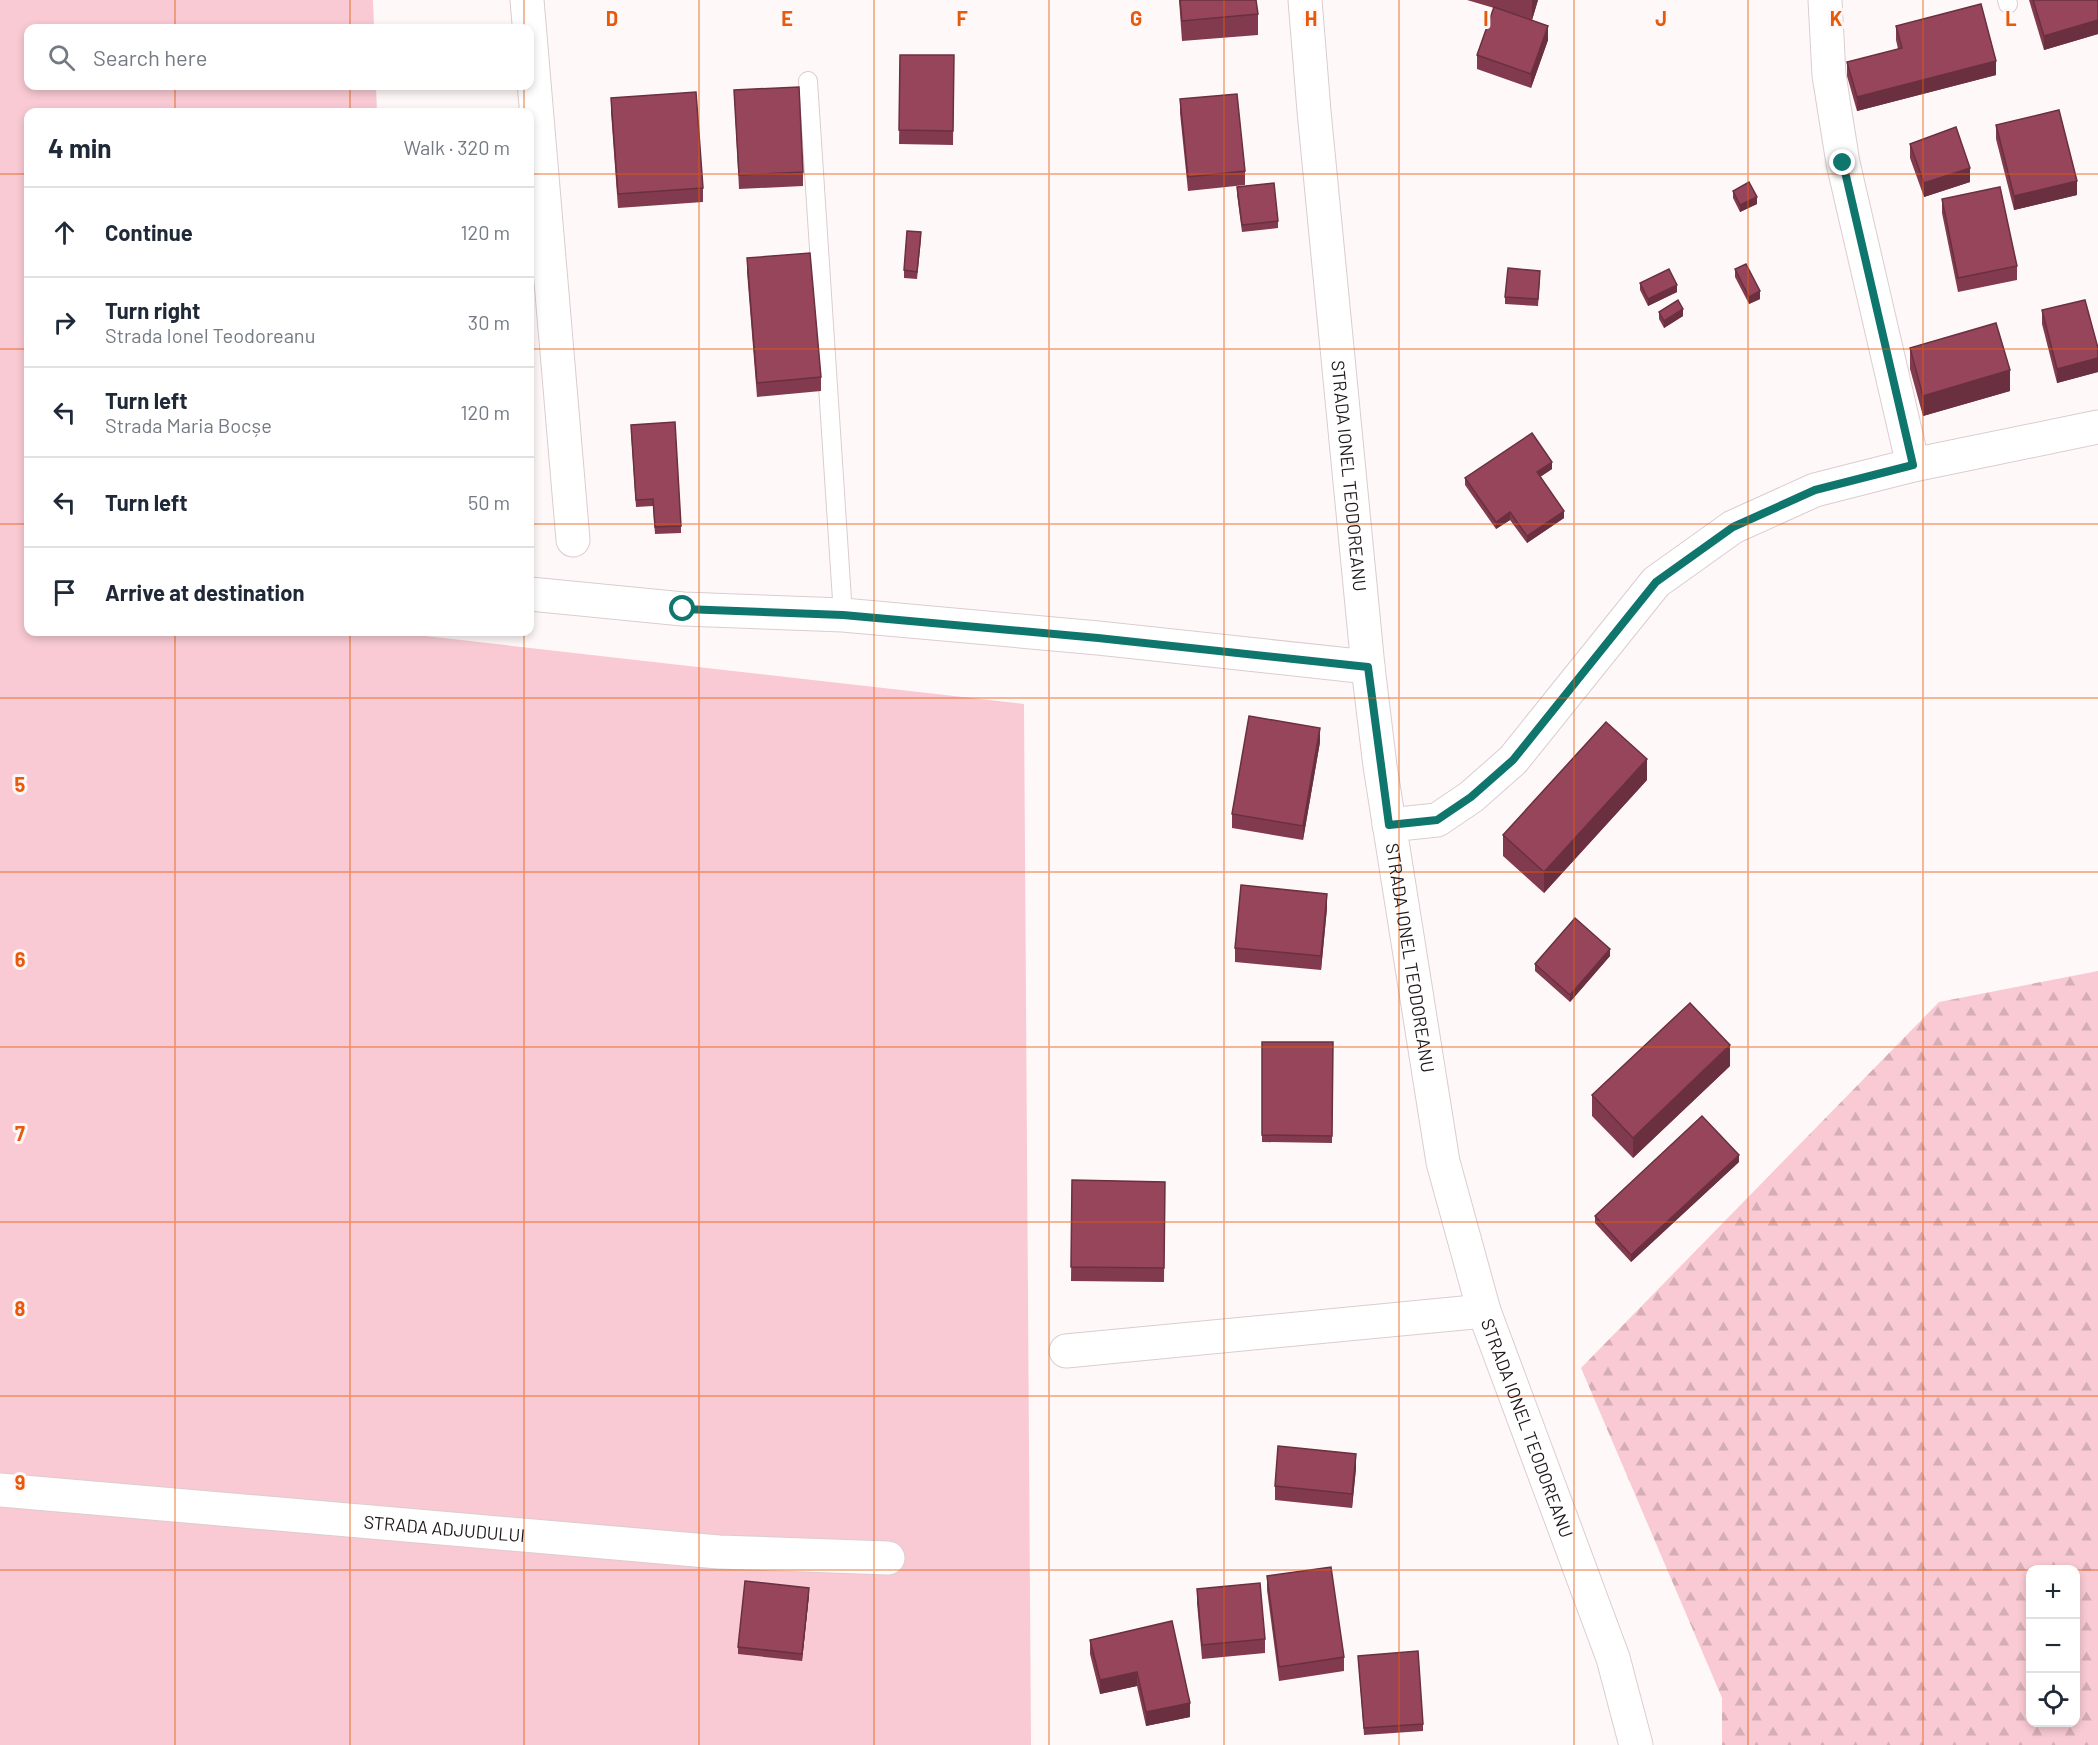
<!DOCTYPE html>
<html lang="en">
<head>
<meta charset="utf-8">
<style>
  body { margin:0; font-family:Barlow,sans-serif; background:#f6f6f7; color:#1f2937 }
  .controls { position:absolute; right:18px; bottom:18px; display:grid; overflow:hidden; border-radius:12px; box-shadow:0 3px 9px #0003 }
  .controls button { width:54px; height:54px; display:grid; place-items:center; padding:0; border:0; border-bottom:2px solid #e0e1e3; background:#fff; color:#1f2937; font:30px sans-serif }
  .stop { position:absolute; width:18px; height:18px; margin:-14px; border:4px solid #0f766e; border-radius:50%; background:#fff }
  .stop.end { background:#0f766e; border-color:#fff; box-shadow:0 2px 6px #0008 }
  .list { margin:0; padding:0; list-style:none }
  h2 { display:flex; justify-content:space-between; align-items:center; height:78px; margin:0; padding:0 24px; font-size:26px }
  h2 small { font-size:20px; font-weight:400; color:#747a83 }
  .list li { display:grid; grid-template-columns:39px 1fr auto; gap:18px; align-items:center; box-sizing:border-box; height:90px; padding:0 24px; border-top:2px solid #e0e1e3 }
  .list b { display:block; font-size:22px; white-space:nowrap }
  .list p { margin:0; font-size:20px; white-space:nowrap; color:#747a83 }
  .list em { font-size:20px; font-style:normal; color:#747a83 }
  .icon { flex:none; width:33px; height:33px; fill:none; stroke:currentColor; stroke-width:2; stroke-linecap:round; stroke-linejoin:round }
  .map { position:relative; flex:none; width:2098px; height:1745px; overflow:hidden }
  .search { position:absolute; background:#fff; box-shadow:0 3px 9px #0003; left:24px; top:24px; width:510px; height:66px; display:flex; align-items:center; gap:15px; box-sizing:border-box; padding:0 21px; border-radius:12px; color:#747a83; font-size:22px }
  .panel { position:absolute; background:#fff; box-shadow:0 3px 9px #0003; left:24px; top:108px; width:510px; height:528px; border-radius:12px }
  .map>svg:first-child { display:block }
  .green { fill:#f9cad3 }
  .forest { fill:url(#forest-firs); fill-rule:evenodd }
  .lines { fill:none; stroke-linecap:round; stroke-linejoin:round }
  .service-casing { stroke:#dccccf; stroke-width:20 }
  .minor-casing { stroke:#dccccf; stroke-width:35 }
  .service { stroke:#fff; stroke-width:18 }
  .minor { stroke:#fff; stroke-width:33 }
  .wall { fill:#823b4e }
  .shaded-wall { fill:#6a3040 }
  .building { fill:#97455b; stroke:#6a3040; stroke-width:1.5 }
  .route { stroke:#0f766e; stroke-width:8 }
  .grid { fill:none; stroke:#e8590c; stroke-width:1.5; stroke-opacity:0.55 }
  .labels { text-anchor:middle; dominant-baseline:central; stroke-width:6; stroke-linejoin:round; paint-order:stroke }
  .street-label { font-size:18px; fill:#1e1819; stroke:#fff8f9 }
  .grid-label { font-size:20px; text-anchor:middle; font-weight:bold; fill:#e8590c; stroke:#fff8f9; stroke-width:6; stroke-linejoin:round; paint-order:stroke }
</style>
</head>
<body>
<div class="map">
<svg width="2098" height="1745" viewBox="0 0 2098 1745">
  <defs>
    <pattern id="forest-firs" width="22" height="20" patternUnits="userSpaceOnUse" patternTransform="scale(1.5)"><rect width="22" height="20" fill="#f9cad3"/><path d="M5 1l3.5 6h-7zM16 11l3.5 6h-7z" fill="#d5adb5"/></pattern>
  </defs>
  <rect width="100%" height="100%" fill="#fff8f9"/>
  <path class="green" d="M0,0H373L374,28H28V86H376L377,112H28V632H399V633L1024,704L1031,1745H0Z"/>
  <path class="forest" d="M2098,971V1745H1722V1698L1581,1368L1939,1002ZM2030,1570H2076V1722H2030Z"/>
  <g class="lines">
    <defs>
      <g id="service">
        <path d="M2007,0L2008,4"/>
        <path d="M808,81L843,615"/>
      </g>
      <g id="minor">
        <path d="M527,0L573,540"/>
        <path id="s1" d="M1305,0L1314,111L1368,667L1380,766L1443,1162L1484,1311L1613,1658L1636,1745"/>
        <path d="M1825,0L1829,75L1843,163L1913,465"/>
        <path d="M530,594L683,609L843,615L1098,638L1368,667"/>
        <path d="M1389,825L1437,820L1471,797L1513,760L1656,582L1733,527L1815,490L1913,465L2098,427"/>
        <path d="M1066,1351L1484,1311"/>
        <path id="s2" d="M0,1490L719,1552L888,1558"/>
      </g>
    </defs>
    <use href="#service" class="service-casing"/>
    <use href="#minor" class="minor-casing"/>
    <use href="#service" class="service"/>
    <use href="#minor" class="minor"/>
  </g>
  <g class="wall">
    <path d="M1179,0H1256L1258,14V35L1182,41Z"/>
    <path d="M1467,0H1538L1532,20L1548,40L1531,88L1477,69V55L1494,8Z"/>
    <path d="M2029,0H2098V34L2044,50Z"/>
    <path d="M1896,26L1996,75L1857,111L1847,76V62L1898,49L1896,40Z"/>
    <path d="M900,55H954L953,145L899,144Z"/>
    <path d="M734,90L803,172V186L739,189Z"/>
    <path d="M611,98L703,188V202L618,208L611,112Z"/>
    <path d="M1180,99L1245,171V185L1188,191L1180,113Z"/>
    <path d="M1996,125L2077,195L2014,210L1996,139Z"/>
    <path d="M1910,144L1970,182L1924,197L1910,158Z"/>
    <path d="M1237,187L1278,221V228L1242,232L1237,194Z"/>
    <path d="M1733,191L1757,204L1740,212L1733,198Z"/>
    <path d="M1942,199L2017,266V280L1958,292L1942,213Z"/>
    <path d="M921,239L917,279L904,278V270Z"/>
    <path d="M747,258L821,377V391L757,397L747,272Z"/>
    <path d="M1735,269L1760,299L1749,304L1735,277Z"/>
    <path d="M1540,278L1538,306L1505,304V297Z"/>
    <path d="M1640,283L1677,292L1648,306L1640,290Z"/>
    <path d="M2042,310L2098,348V372L2057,383L2042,324Z"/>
    <path d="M1659,312L1683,316L1664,328L1659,319Z"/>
    <path d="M1910,348L2010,391L1923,416L1910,369Z"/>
    <path d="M631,432L681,526V533L655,534L653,506L636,507Z"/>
    <path d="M1552,469L1540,477L1564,518L1527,543L1510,520L1496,529L1465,485V478Z"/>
    <path d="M1320,742L1303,840L1232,828V814Z"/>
    <path d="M1647,780L1544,893L1503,856V835Z"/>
    <path d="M1327,908L1321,970L1235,962V948Z"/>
    <path d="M1610,956L1570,1002L1535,971V964Z"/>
    <path d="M1262,1042H1333L1332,1143L1262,1142Z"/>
    <path d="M1730,1066L1633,1158L1592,1116V1095Z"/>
    <path d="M1739,1162L1631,1262L1595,1223V1216Z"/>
    <path d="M1072,1180L1165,1182L1164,1282L1071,1281Z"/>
    <path d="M1356,1468L1352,1508L1275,1500V1486Z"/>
    <path d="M1267,1576L1344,1657V1671L1279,1681L1267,1590Z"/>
    <path d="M1197,1589L1265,1639V1653L1202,1659L1197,1603Z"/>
    <path d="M809,1595L802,1661L738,1654V1647Z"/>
    <path d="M1090,1640L1190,1703V1717L1146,1726L1137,1686L1100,1694L1090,1654Z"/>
    <path d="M1358,1656L1423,1724V1731L1364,1735Z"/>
  </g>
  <g class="shaded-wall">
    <path d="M1532,0H1538L1532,20Z"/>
    <path d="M2098,20V34L2044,50V36Z"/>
    <path d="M1548,26V40L1531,88V74Z"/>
    <path d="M1996,61V75L1857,111V97Z"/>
    <path d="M1970,168V182L1924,197V183Z"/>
    <path d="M2077,181V195L2014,210V196Z"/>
    <path d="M1757,197V204L1740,212V205Z"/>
    <path d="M1677,285V292L1648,306V299Z"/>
    <path d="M1760,291V299L1749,304V297Z"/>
    <path d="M1683,309V316L1664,328V321Z"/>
    <path d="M2098,358V372L2057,383V369Z"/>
    <path d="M2010,370V391L1923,416V396Z"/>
    <path d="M1552,462V469L1537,479V472Z"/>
    <path d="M1564,511V518L1527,543V536Z"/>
    <path d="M1510,512V520L1496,529V522Z"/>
    <path d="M1320,728V742L1303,840V826Z"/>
    <path d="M1647,759V780L1544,893V872Z"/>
    <path d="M1327,894V908L1321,970V956Z"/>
    <path d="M1610,949V956L1570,1002V995Z"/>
    <path d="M1730,1045V1066L1633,1158V1138Z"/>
    <path d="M1739,1155V1162L1631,1262V1255Z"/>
    <path d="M1356,1454V1468L1352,1508V1494Z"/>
    <path d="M809,1588V1595L802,1661V1654Z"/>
    <path d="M1137,1672V1686L1100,1694V1680Z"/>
    <path d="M1190,1703V1717L1146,1726V1712Z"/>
  </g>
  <g class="building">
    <path d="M1180,0H1256L1258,14L1182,21Z"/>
    <path d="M2033,0H2098V20L2044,36Z"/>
    <path d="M1981,4L1996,61L1857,97L1847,62L1902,48L1896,26Z"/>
    <path d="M1494,7L1548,26L1531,74L1477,55Z"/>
    <path d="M900,55H954L953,131L899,130Z"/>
    <path d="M799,87L803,172L739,175L734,90Z"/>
    <path d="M696,92L703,188L618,194L611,98Z"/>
    <path d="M1237,94L1245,171L1188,177L1180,99Z"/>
    <path d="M2059,110L2077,181L2014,196L1996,125Z"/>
    <path d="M1956,127L1970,168L1924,183L1910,144Z"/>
    <path d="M1749,182L1757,197L1740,205L1733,191Z"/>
    <path d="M1274,183L1278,221L1242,225L1237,187Z"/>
    <path d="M2000,187L2017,266L1958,278L1942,199Z"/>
    <path d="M907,231L921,232L917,272L904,270Z"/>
    <path d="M810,253L821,377L757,383L747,258Z"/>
    <path d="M1746,264L1760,291L1749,297L1735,269Z"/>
    <path d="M1508,268L1540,271L1538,299L1505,297Z"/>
    <path d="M1669,269L1677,285L1648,299L1640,283Z"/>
    <path d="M1678,300L1683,309L1664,321L1659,312Z"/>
    <path d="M2085,300L2098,348V358L2057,369L2042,310Z"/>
    <path d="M1996,323L2010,370L1923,396L1910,348Z"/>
    <path d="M675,422L681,526L655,527L653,499L636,500L631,425Z"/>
    <path d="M1532,433L1552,462L1537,472L1564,511L1527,536L1510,512L1496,522L1465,478Z"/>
    <path d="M1249,716L1320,728L1303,826L1232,814Z"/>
    <path d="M1606,722L1647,759L1544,872L1503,835Z"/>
    <path d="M1241,885L1327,894L1321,956L1235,948Z"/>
    <path d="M1575,918L1610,949L1570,995L1535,964Z"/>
    <path d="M1690,1003L1730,1045L1633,1138L1592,1095Z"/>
    <path d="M1262,1042H1333L1332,1136L1262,1135Z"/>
    <path d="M1702,1116L1739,1155L1631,1255L1595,1216Z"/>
    <path d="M1072,1180L1165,1182L1164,1268L1071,1267Z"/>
    <path d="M1278,1446L1356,1454L1352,1494L1275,1486Z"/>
    <path d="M1331,1567L1344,1657L1279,1667L1267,1576Z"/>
    <path d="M745,1581L809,1588L802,1654L738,1647Z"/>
    <path d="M1260,1583L1265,1639L1202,1645L1197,1589Z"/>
    <path d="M1172,1621L1190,1703L1146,1712L1137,1672L1100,1680L1090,1640Z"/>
    <path d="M1418,1651L1423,1724L1364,1728L1358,1656Z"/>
  </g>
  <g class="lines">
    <path class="route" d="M683,609L843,615L1098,638L1368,667L1389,825L1437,820L1471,797L1513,760L1656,582L1733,527L1815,490L1913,465L1843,163"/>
  </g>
  <path class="grid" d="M175,0V28M350,0V28M524,0V28M699,0V1745M874,0V1745M1049,0V1745M1224,0V1745M1399,0V1745M1574,0V1745M1748,0V1745M1923,0V1745M175,86V112M350,86V112M524,86V112M0,174H28M530,174H2098M0,349H28M530,349H2098M0,524H28M530,524H2098M175,632V1745M350,632V1745M524,632V1745M0,698H2098M0,872H2098M0,1047H2098M0,1222H2098M0,1396H2098M0,1570H2030M2076,1570H2098"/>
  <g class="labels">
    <g class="street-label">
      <text stroke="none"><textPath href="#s1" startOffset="478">STRADA IONEL TEODOREANU</textPath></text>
      <text stroke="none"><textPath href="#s1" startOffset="964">STRADA IONEL TEODOREANU</textPath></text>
      <text stroke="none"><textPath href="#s1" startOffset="1450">STRADA IONEL TEODOREANU</textPath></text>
      <text stroke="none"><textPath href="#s2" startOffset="446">STRADA ADJUDULUI</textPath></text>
    </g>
  </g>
  <g class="grid-label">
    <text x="612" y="26">D</text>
    <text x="787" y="26">E</text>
    <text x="962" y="26">F</text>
    <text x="1136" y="26">G</text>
    <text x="1311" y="26">H</text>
    <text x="1486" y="26">I</text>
    <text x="1661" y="26">J</text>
    <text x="1836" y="26">K</text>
    <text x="2011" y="26">L</text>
    <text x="20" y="792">5</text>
    <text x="20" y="967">6</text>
    <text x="20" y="1141">7</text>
    <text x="20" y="1316">8</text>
    <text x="20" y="1490">9</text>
  </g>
</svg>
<div class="controls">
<button>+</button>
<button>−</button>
<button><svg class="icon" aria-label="locate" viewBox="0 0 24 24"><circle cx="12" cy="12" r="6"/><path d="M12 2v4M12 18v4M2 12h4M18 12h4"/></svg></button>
</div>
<div class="stop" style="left:683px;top:609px"></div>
<div class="stop end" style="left:1843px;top:163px"></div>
<div class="search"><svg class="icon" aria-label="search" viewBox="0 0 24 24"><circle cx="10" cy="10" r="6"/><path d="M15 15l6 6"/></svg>Search here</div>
<section class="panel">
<h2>4 min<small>Walk · 320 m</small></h2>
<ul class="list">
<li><svg class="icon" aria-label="ahead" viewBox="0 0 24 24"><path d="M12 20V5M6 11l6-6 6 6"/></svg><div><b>Continue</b></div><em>120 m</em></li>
<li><svg class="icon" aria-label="right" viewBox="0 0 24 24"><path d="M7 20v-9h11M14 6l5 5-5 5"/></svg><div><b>Turn right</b><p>Strada Ionel Teodoreanu</p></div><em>30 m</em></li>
<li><svg class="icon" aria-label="left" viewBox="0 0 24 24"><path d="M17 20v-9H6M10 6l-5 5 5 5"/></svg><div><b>Turn left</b><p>Strada Maria Bocșe</p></div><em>120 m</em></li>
<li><svg class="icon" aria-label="left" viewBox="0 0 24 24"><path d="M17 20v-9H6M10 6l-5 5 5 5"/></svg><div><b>Turn left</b></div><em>50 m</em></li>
<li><svg class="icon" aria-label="arrive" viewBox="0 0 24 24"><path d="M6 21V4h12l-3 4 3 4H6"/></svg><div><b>Arrive at destination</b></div></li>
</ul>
</section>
</div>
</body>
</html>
